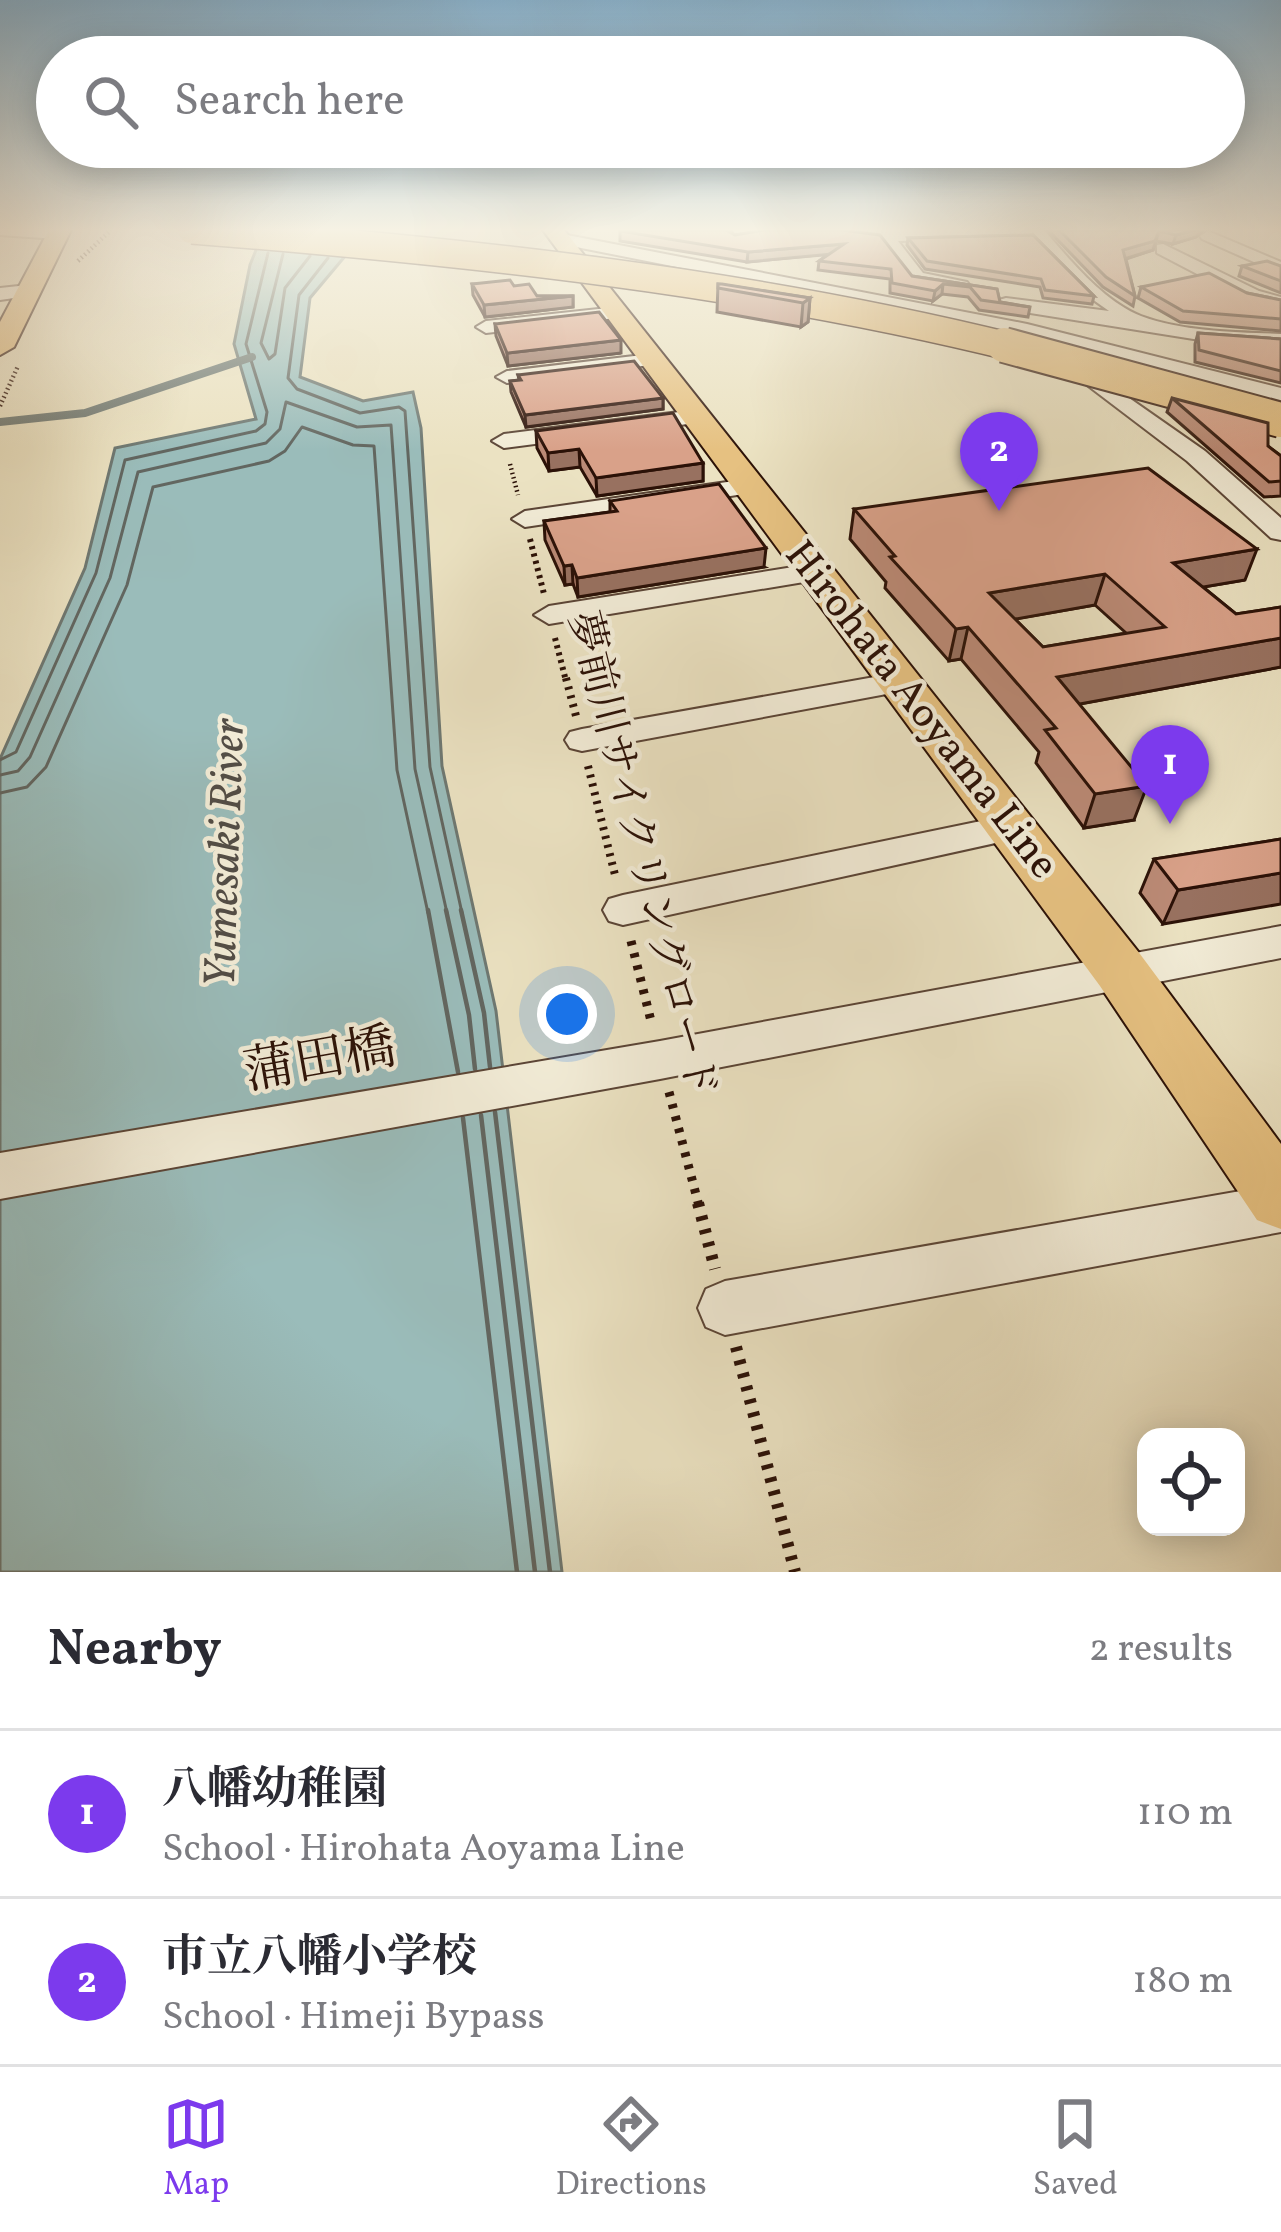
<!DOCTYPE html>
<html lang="en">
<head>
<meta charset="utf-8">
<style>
  body { margin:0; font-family:Vollkorn,"Noto Serif JP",serif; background:#f2f2f3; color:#2b2b33 }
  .controls { position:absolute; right:36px; bottom:36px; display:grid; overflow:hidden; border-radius:24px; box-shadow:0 6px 30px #0003 }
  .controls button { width:108px; height:108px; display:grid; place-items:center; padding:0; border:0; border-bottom:3px solid #e1e1e2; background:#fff; color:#2b2b33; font:60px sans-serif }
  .you { position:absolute; left:567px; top:1014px; width:42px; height:42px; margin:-30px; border:9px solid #fff; border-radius:50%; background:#1a73e8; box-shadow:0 0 0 18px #1a73e833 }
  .badge { display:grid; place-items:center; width:78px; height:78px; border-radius:50%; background:#7c3aed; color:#fff; font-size:39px; font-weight:700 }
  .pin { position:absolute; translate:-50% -99px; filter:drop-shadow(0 3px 6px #0008) }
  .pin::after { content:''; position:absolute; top:63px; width:42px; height:36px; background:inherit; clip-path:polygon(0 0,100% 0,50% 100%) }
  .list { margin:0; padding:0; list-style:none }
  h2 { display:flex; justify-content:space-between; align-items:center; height:156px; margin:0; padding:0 48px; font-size:51px }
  h2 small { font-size:39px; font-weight:400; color:#7c7c81 }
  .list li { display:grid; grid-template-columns:78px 1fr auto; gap:36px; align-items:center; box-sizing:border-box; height:168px; padding:0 48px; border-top:3px solid #e1e1e2 }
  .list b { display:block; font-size:45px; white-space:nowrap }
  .list p { margin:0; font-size:39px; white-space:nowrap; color:#7c7c81 }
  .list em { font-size:39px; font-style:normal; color:#7c7c81 }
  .icon { flex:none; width:66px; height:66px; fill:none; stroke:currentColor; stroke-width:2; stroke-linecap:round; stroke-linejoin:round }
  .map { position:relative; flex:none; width:1281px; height:1572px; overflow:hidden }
  .search { position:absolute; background:#fff; box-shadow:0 6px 30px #0003; left:36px; right:36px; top:36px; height:132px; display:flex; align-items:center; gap:30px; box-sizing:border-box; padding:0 42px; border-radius:66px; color:#7c7c81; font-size:45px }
  .sheet { height:492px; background:#fff }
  nav { display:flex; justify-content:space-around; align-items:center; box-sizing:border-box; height:168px; border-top:3px solid #e1e1e2; background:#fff; font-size:33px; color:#7c7c81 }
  nav a { display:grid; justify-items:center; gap:6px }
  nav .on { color:#7c3aed }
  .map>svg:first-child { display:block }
  .water { fill:#9abcba; stroke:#6e7872; stroke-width:3 }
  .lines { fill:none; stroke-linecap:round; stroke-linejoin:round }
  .shore-far1 { stroke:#626660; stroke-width:3 }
  .shore { stroke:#626660; stroke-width:4.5 }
  .stream { stroke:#6e7872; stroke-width:8 }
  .minor-casing { stroke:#5b4536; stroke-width:4 }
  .major-casing { stroke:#2b1107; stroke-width:4 }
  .path-far4 { stroke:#2b1107; stroke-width:4.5; stroke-dasharray:1.5 3; stroke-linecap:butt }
  .path-far3 { stroke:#2b1107; stroke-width:6; stroke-dasharray:3 4.5; stroke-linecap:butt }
  .path-far2 { stroke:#2b1107; stroke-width:8; stroke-dasharray:3 6; stroke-linecap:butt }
  .path-far1 { stroke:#2b1107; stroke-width:9; stroke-dasharray:4.5 8; stroke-linecap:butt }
  .path { stroke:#2b1107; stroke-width:12; stroke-dasharray:4.5 9; stroke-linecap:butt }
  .minor { fill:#f2ecd7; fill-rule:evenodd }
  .major { fill:#e6c181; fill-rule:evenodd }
  .highway-bridge-far1-casing { stroke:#2b1107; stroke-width:30; stroke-linecap:butt }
  .highway-bridge-casing { stroke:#2b1107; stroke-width:38; stroke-linecap:butt }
  .highway-bridge-far1 { stroke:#e6c181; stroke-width:27 }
  .highway-bridge { stroke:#e6c181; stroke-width:34 }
  .wall { fill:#bb8a76; stroke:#2b1107; stroke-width:3; fill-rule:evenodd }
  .shaded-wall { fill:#987160; stroke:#2b1107; stroke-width:3 }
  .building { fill:#d9a189; stroke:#2b1107; stroke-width:3; fill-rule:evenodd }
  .labels { text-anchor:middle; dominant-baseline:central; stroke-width:9; stroke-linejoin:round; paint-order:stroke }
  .street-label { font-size:42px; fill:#2b1107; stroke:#f2ecd7 }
  .water-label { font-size:45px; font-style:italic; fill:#524d46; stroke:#f2ecd7 }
  .near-street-label { font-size:51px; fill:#2b1107; stroke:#f2ecd7 }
</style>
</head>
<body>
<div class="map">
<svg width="1281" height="1572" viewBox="0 0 1281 1572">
  <rect width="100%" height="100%" fill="#ebe2c2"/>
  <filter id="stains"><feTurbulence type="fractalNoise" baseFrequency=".00167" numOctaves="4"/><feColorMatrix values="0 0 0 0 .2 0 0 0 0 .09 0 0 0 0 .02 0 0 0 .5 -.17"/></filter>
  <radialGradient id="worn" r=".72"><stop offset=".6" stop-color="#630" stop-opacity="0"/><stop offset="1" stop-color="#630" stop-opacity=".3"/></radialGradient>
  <path class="water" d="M264,230H350L346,255L310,298L300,377L363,401L413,392L421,428L442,766L496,1011L562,1572H0V759L85,568L115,448L256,419L234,344L250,265Z"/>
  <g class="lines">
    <g class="shore-far1">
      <path d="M283,254L261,343L269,359L275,354L285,288L310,256"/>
      <path d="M328,258L299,295L288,378L297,389L360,413L399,407L405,411L430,767L462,913"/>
      <path d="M0,760L16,752L96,573L125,460L256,431L265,424L267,412L246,344L268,253"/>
      <path d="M0,775L18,771L30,757L110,578L138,472L266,443L280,429L286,402L357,427L391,425L415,769L447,913"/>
      <path d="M0,793L27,787L46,767L127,585L153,487L269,461L285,451L302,427L353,445L374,446L397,770L428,913"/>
    </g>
    <g class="shore">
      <path d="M428,910L458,1072"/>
      <path d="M446,910L469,1015L475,1069"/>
      <path d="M461,910L484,1013L490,1067"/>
      <path d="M495,1112L550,1572"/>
      <path d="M481,1115L535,1572"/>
      <path d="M463,1118L517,1572"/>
    </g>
    <path class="stream" d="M0,422L85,413L252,357"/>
    <defs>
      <g id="minor">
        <path d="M0,230H59L65,234L57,239L0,235Z"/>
        <path d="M813,230H1044C1070,260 1103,301 1141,316C1184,332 1236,332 1281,334V346L1225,344L999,308V300L1006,298L1109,311L1078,289L1033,238L898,241L923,273L967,282L970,286L961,291L911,281L881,240Z"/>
        <path d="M1208,231L1281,262V274L1202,239L1200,236Z"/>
        <path d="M562,234L1027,324L1281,388V402L1026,336L556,243L554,239Z"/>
        <path d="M1163,244L1259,291L1281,297V309L1245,299L1157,253V245Z"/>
        <path d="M28,285L37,291L35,295L0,300V288Z"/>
        <path d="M617,307L627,313L624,317L486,333L476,327L486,321Z"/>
        <path d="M651,354L658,356V364L507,383L496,377L507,371Z"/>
        <path d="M1069,356L1205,451L1281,518V540L1271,538L1187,461L1062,366L1059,362Z"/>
        <path d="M695,410L703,412V422L504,448L492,441L504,434Z"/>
        <path d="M748,479L761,487L757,492L525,527L512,519L525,511Z"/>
        <path d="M812,564L822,567L826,573L822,579L549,624L534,615L549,606Z"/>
        <path d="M897,673L913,683L908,690L582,751L570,748L565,740L570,732L582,729Z"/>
        <path d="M1010,815L1023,819L1029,828L1023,837L623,925L609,921L603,910L609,899L623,895Z"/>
        <path d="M1281,926V958L660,1079L0,1199V1153L660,1041Z"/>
        <path d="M1281,1184V1232L725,1335L706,1327L698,1308L706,1289L725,1281Z"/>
      </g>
      <g id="major">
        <path d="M49,230H71L14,347L0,355V322Z"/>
        <path d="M543,230H564L1140,954L1281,1144V1229L1257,1220L1100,986Z"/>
      </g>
    </defs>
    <use href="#minor" class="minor-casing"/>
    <use href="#major" class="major-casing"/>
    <g class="path-far4">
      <path d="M78,261L111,230"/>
      <path d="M0,406L18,366"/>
      <path d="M510,464L518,495"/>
    </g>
    <g class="path-far3">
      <path d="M530,539L544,594"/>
      <path d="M555,638L566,681"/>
    </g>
    <g class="path-far2">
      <path d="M566,678L576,716"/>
      <path d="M588,766L616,879"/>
    </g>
    <g class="path-far1">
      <path d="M631,941L652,1025"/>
      <path d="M669,1092L699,1206"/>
    </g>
    <g class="path">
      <path d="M698,1203L715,1269"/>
      <path d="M736,1347L795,1572"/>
    </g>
    <use href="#minor" class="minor"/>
    <use href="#major" class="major"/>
    <defs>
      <path id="highway-bridge-far1" d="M192,230C470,252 745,281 1016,348"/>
      <path id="highway-bridge" d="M1004,345L1281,420"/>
    </defs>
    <use href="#highway-bridge-far1" class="highway-bridge-far1-casing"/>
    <use href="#highway-bridge" class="highway-bridge-casing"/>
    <use href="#highway-bridge-far1" class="highway-bridge-far1"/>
    <use href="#highway-bridge" class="highway-bridge"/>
  </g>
  <g class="wall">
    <path d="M620,230H733L729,231L735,235L765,230L912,276L997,289L1000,302L1030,307L1028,317L979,310L968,297L942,294L933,301L890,293V279L818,270L819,261L828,254L747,262L620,241Z"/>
    <path d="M1048,230H1203L1196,237L1173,244L1156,241L1153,250L1126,259L1135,296L1133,306L1103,287Z"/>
    <path d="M1033,235L1094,296L1092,304L1043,298L1040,287L925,269L907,245L908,238Z"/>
    <path d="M1242,266H1281V293L1239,276Z"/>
    <path d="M472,284L514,286L537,296H573V307L485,317L473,295Z"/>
    <path d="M718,284L810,298L808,322L801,327L717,312Z"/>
    <path d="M1141,287L1247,293L1281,300V331L1180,322L1138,298Z"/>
    <path d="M495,324L621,353L508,366L496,336Z"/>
    <path d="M1198,333L1281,339V383L1195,362V344Z"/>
    <path d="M518,375L663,398V409L526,427L511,392L510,381L519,380Z"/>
    <path d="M1172,398L1268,446L1281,456V496L1264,497L1167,412Z"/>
    <path d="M536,431L703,463V481L597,496L580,467L549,471L537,448Z"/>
    <path d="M610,501L764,567L578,597L573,584L565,585L545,540L544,521L610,512Z"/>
    <path d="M854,509L1245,580L1203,587L1236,614L1281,607V667L1079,704L1134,820L1084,828L1036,763L1039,752L961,659L949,661L885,588L886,582L850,539ZM1095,605L1126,633L1043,647L1015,619Z"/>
    <path d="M1281,839L1163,924L1140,893L1154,859Z"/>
  </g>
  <g class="shaded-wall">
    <path d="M1194,230H1203L1196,237L1173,244L1176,235Z"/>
    <path d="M1159,231L1153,250L1121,260L1123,250Z"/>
    <path d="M844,244L843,253L747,262L748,252Z"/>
    <path d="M943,284L942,294L933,301L935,291Z"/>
    <path d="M573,296V307L485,317L484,305Z"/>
    <path d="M810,298L808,322L801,327L803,303Z"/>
    <path d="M621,340V353L508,366L507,353Z"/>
    <path d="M663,398V409L526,427L525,415Z"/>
    <path d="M579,449L580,467L549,471L548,453Z"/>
    <path d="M703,463V481L597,496L596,478Z"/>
    <path d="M766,548L764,567L578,597L577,578Z"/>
    <path d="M1257,549L1245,580L1162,594L1173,563Z"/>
    <path d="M572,565L573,584L565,585L564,566Z"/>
    <path d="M1105,574L1095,605L982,625L989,593Z"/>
    <path d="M968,627L961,659L949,661L956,629Z"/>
    <path d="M1281,638V667L1047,710L1057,677Z"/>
    <path d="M1147,786L1134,820L1084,828L1095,794Z"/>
    <path d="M1281,873V904L1163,924L1178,890Z"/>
  </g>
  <g class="building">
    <path d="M620,230H726L735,235L764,230H842L880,235L912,276L997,289L1000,302L1030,307L981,300L970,287L943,284L935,291L892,283L891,269L819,261L844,244L748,252L620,231Z"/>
    <path d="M1059,230H1194L1176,235L1159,231L1155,241L1123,250L1135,296L1106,277Z"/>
    <path d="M1033,235L1094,296L1045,290L1041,279L927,261L908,238Z"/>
    <path d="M1267,261L1281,266V281L1242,266Z"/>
    <path d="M1209,273L1247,293L1281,300V319L1183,311L1141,287Z"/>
    <path d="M510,280L514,286L529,284L537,296H573L484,305L472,284Z"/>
    <path d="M718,284H722L810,298L803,303L718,288Z"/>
    <path d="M599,312L621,340L507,353L495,324Z"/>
    <path d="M1198,333L1281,339V371L1199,350Z"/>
    <path d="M634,361L663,398L525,415L510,381L521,380L518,375Z"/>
    <path d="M1172,398L1268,423V446L1281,456V481L1269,482Z"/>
    <path d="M673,413L703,463L596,478L579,449L548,453L536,431Z"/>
    <path d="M1148,468L1257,549L1173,563L1236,614L1281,607V638L1057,677L1147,786L1095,794L1045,730L1056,728L968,627L956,629L890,557L895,556L854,509ZM1105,574L1165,627L1043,647L989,593Z"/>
    <path d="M719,484L766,548L577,578L572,565L564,566L544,521L617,511L610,501Z"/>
    <path d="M1281,839V873L1178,890L1154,859Z"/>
  </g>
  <linearGradient id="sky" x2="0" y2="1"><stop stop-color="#89b7d6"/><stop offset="0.51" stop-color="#f6f2e4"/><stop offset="1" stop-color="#f6f2e4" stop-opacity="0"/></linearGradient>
  <rect width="1281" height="450" fill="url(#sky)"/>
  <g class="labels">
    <g class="street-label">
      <text transform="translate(920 711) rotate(52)">Hirohata Aoyama Line</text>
      <text transform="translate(640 855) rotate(76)">夢前川サイクリングロード</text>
    </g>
    <g class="water-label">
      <text transform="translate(227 853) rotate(-88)">Yumesaki River</text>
    </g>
    <g class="near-street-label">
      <text transform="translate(320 1062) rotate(-10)">蒲田橋</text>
    </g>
  </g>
  <rect width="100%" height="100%" filter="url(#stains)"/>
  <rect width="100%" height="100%" fill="url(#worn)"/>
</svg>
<div class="controls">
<button><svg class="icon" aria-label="locate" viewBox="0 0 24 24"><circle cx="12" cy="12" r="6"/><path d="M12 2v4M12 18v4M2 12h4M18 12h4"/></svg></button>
</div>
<div class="you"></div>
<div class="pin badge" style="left:1170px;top:824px">1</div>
<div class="pin badge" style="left:999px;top:511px">2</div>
<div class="search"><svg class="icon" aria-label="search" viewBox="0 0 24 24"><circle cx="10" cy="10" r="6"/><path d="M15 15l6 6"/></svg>Search here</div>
</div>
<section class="sheet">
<h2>Nearby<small>2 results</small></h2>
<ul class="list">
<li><span class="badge">1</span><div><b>八幡幼稚園</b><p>School · Hirohata Aoyama Line</p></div><em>110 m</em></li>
<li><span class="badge">2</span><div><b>市立八幡小学校</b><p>School · Himeji Bypass</p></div><em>180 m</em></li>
</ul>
</section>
<nav>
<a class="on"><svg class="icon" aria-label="map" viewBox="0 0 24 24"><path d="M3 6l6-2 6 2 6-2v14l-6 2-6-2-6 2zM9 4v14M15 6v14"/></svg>Map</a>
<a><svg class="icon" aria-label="directions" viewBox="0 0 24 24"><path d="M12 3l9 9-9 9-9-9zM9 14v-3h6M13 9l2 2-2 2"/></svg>Directions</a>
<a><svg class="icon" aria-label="saved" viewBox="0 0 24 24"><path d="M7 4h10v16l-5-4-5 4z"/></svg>Saved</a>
</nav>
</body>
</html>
